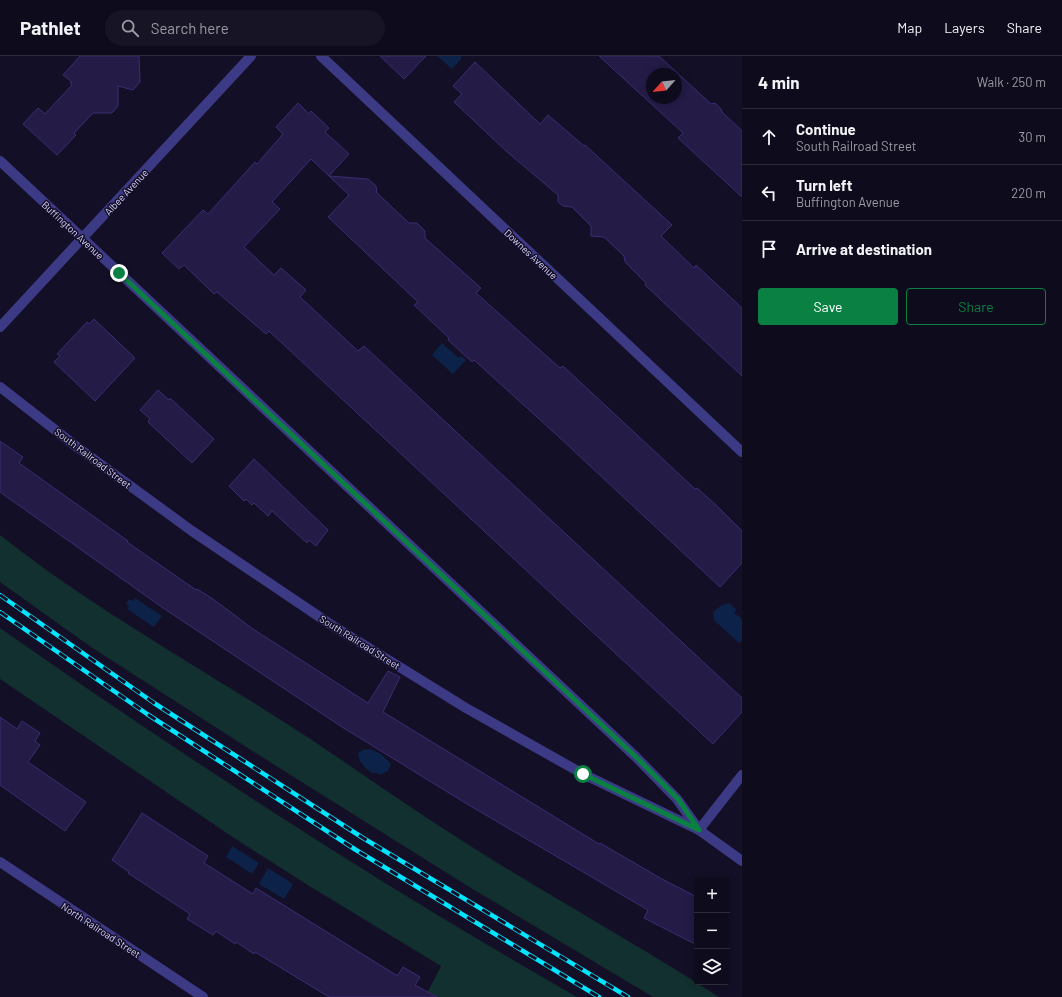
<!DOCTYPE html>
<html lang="en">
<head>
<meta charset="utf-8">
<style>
  body { margin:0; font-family:Barlow,sans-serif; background:#171425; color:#f1f3f6 }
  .controls { position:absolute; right:12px; bottom:12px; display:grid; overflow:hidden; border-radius:4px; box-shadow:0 2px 10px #0003 }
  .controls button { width:36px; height:36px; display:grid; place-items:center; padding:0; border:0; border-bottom:1px solid #2e2b3b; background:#0e0b1c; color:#f1f3f6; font:20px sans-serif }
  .compass { position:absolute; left:646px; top:12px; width:36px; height:36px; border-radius:50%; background:#0e0b1c; box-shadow:0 2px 10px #0003; rotate:243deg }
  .stop { position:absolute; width:12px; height:12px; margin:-9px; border:3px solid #0b8043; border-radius:50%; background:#fff }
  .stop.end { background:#0b8043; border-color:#fff; box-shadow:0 1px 4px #0008 }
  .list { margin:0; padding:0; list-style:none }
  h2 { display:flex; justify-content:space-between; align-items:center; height:52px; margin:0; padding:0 16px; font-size:17px }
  h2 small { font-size:13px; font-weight:400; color:#9b9ba3 }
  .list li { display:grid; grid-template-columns:26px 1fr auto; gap:12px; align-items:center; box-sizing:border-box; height:56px; padding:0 16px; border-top:1px solid #2e2b3b }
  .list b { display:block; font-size:15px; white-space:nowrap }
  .list p { margin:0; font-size:13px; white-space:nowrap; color:#9b9ba3 }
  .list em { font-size:13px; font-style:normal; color:#9b9ba3 }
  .actions { display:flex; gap:8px; padding:12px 16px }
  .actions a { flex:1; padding:9px 0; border:1px solid #0b8043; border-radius:4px; text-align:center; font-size:14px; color:#0b8043 }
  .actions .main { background:#0b8043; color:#fff }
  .icon { flex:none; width:22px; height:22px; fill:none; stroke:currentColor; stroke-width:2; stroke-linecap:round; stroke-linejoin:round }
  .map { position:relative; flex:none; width:742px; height:941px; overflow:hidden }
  header { display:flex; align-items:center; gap:24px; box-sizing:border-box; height:56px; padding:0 20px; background:#0e0b1c; border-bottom:1px solid #2e2b3b }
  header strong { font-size:19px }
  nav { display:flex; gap:22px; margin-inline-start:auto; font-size:14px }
  .search { width:280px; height:36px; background:#171425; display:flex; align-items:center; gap:10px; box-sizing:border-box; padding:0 14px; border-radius:22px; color:#9b9ba3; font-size:15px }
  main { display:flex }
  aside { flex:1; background:#0e0b1c }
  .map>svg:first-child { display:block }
  .green { fill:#12302f }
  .water { fill:#0c2248 }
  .building { fill:#241b47; stroke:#3b2d73; fill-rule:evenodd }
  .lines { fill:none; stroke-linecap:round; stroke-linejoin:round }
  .street { stroke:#3d3a85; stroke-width:10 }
  .rail-casing { stroke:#00e5ff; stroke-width:4.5 }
  .rail { stroke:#130f26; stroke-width:3; stroke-dasharray:9; stroke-linecap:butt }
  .route { stroke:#0b8043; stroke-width:5 }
  .labels { text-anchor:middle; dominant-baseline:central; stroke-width:3; stroke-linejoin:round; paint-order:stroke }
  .street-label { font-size:10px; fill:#d9d4ff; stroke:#130f26 }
</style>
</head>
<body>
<header>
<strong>Pathlet</strong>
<div class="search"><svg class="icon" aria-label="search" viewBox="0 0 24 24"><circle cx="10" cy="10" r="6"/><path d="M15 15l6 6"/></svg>Search here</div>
<nav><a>Map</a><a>Layers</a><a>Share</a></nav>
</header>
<main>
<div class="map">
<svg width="742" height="941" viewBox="0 0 742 941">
  <rect width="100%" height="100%" fill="#130f26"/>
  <g class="green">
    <path d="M0,479C86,547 180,600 273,659C331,695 386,736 444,773C534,832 629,883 719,941H653L466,829L262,701L91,591L0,526Z"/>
    <path d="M0,572C187,703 379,828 577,941H425L441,910L306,828L231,780L0,623Z"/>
  </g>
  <g class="water">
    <path d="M437,0H461V3L452,13Z"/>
    <path d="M442,287L459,302L461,300L466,304L453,318L432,299Z"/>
    <path d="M135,542L162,560L154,571L127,553L129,550L126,548L129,543L133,545Z"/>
    <path d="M730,547L736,554L734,557L742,563V585L739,587L714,564L713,556L722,549Z"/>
    <path d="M370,693L381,698L391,708L388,715L380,719L378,717H372C364,711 359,707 358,697L363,694Z"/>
    <path d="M232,790L259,807L252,818L226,801Z"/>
    <path d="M268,812L293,828L284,843L259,828Z"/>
  </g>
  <g class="building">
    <path d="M80,0H139L140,26L133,34L118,30V50L112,57H93L74,77L76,79L57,99L23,68L38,52L45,58L72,29L70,27L72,26L63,19Z"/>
    <path d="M380,0H426L404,23Z"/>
    <path d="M599,0H659L711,48L715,47L721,53L722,56L742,75V141L678,82L683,77ZM652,18H676V42H652Z"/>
    <path d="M475,6L540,68L548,59L584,90L585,89L672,169L661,180L694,212L696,209L742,252V320L645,229L646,227L625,206L624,200L604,181L591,180V170L572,151L563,150L558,146V139L506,95L454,46L462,38L453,30Z"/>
    <path d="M298,47L309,58L311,55L329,72L325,76L349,98L329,120L368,123L376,130L377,137L409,167H417L425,175V182L481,232L476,237L560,312L563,310L695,433L697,432L716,449L742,475V507L720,531L559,381L474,304L472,306L448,284L449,282L414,249L418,246L328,161L349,139L311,103L272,146L280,153L244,191L274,219L281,212L306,234L300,241L328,267L358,295L364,290L742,642V656L713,688L269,275L266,278L217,236L214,238L184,209L179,213L162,197L203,154L208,158L255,106L257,108L283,78L276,71Z"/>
    <path d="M94,263L135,302L95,345L54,306L60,300L57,298L87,266L89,268Z"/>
    <path d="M158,334L169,344L170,342L214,383L192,407L148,366L150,363L140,354Z"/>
    <path d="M0,385L23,401L19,407L128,485L127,486L196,534L197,533L213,543L253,573L368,647L388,615L400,621L383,656L599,788L600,787L662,823L697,841V889L644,862L648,854L467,748L342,671L163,552L0,436Z"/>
    <path d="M254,403L328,474L316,490L309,484L307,487L272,455L268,460L254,447L252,449L246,443L244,445L229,430Z"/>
    <path d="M0,661L17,673L22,665L40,677L35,685L40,689L28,706L86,746L65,775L0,729Z"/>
    <path d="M142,757L208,800L204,807L253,838L256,832L396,919H398L403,911L420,921L415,929L437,941H329L255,896L254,898L236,886L235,888L216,875L213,879L187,863L190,858L128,817L129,816L112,804Z"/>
  </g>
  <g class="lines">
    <g class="street">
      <path d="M321,0L742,396"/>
      <path d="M0,105L636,701L677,743L699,774"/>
      <path d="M0,271L251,0"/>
      <path d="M0,331L77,391L192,475L330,568L466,652L583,718L699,774L742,805"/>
      <path d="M699,774L742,719"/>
      <path d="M0,806L203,941"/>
    </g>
    <defs>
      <g id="rail">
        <path d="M0,539L154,647L363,782L628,941"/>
        <path d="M0,556L147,658L356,794L599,941"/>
      </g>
    </defs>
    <use href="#rail" class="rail-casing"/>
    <use href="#rail" class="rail"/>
  </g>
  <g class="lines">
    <path class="route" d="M119,217L636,701L678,743L699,774L583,718"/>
  </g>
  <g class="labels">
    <g class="street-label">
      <text transform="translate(126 136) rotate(-47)">Albee Avenue</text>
      <text transform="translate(73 174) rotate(43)">Buffington Avenue</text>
      <text transform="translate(531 198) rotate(43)">Downes Avenue</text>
      <text transform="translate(93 402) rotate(37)">South Railroad Street</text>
      <text transform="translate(360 586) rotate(32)">South Railroad Street</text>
      <text transform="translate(101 874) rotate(33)">North Railroad Street</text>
    </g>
  </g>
</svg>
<div class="controls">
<button>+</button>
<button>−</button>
<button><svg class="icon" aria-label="layers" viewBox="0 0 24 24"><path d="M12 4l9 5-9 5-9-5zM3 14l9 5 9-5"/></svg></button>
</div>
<svg class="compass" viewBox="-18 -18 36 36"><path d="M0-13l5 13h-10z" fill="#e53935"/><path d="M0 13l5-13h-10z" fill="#9b9ba3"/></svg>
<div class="stop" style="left:583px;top:718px"></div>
<div class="stop end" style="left:119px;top:217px"></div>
</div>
<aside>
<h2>4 min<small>Walk · 250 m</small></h2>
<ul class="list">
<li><svg class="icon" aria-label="ahead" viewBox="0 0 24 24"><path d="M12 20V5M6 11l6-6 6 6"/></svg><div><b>Continue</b><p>South Railroad Street</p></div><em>30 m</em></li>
<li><svg class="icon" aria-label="left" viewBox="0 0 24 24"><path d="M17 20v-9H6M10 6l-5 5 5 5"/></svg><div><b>Turn left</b><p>Buffington Avenue</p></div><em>220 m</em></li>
<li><svg class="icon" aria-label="arrive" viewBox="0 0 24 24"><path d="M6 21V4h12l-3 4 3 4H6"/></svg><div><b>Arrive at destination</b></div></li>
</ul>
<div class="actions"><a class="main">Save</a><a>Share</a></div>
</aside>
</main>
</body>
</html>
